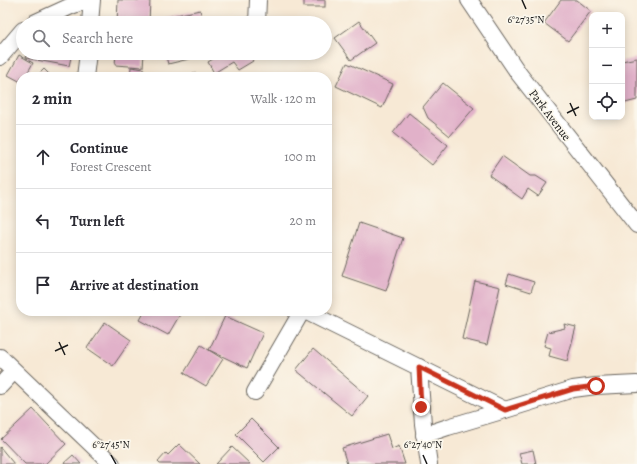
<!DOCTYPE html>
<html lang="en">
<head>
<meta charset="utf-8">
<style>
  body { margin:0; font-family:Alegreya,serif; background:#f2f2f3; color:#2b2b33 }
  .controls { position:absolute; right:12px; top:12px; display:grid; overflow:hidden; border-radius:8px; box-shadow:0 2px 10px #0003 }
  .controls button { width:36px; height:36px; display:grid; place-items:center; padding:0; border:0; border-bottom:1px solid #e1e1e2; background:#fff; color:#2b2b33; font:20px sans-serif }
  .stop { position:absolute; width:12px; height:12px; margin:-9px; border:3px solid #c8321e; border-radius:50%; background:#fff }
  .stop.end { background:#c8321e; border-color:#fff; box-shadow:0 1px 4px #0008 }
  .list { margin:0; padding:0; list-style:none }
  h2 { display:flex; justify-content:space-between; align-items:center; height:52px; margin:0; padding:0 16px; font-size:17px }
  h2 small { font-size:13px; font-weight:400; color:#7c7c81 }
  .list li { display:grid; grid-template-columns:26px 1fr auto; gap:12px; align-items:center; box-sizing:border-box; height:64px; padding:0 16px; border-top:1px solid #e1e1e2 }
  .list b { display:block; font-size:15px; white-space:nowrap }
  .list p { margin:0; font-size:13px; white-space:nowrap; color:#7c7c81 }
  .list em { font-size:13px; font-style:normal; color:#7c7c81 }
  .icon { flex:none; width:22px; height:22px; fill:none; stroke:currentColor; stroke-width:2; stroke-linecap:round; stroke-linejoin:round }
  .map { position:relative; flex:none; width:637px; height:464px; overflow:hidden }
  .search { position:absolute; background:#fff; box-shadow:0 2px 10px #0003; left:16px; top:16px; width:316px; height:44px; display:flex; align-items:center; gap:10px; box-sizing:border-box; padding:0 14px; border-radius:22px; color:#7c7c81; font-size:15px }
  .panel { position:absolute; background:#fff; box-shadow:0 2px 10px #0003; left:16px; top:72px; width:316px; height:244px; border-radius:16px }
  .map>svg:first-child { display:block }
  .building { fill:#e1b1c9 }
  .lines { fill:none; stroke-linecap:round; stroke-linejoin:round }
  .minor-casing { stroke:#69645d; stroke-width:18 }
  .minor { stroke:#fff; stroke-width:16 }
  .route { stroke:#c8321e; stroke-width:5 }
  .ticks { fill:none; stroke:#1c1c1c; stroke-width:1.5 }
  .labels { text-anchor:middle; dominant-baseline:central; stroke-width:3.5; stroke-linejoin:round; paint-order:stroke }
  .street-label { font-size:12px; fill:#1c1c1c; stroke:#fbf7ec }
  .ticks-label { font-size:10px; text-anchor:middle; fill:#1c1c1c; stroke:#fbf7ec; stroke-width:3.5; stroke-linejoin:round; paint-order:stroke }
</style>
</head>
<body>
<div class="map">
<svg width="637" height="464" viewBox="0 0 637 464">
  <rect width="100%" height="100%" fill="#fbf7ec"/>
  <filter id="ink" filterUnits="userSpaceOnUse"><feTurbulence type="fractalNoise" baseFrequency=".025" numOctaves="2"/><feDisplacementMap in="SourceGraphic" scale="8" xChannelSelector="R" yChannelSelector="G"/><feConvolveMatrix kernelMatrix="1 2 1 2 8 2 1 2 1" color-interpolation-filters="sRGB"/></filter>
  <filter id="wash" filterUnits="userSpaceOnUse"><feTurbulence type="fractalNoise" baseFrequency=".012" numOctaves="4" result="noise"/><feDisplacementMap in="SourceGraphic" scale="16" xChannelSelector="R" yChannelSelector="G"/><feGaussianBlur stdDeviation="0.9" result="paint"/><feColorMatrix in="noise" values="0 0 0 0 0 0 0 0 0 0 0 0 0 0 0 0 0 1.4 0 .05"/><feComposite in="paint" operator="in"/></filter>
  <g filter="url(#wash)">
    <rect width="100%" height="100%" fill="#f7e9d5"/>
    <g id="blocks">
      <g class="building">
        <path d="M118,0H150L149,23H117Z"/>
        <rect x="304" y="0" width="21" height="7"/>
        <path d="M561,0H577L591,11L568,41L544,23Z"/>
        <path d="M200,10L203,23H159L158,19Z"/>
        <path d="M55,15L78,20L77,23H54Z"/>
        <path d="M359,21L375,43L351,60L335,38Z"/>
        <path d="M27,53H72L69,66L26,58Z"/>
        <path d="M116,53H144L143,67L115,65Z"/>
        <path d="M165,53H210V54L168,64Z"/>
        <path d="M223,53H248L253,61L238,70L232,62L214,73L208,62Z"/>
        <path d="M19,55L33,63L25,77H21V82L8,75Z"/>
        <path d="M637,58V100L625,103L622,87V61Z"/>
        <path d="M347,63L393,84L382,108L336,86Z"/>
        <path d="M131,67L144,69L143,77H130Z"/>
        <path d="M44,69L52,77H36Z"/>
        <path d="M193,73L214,76V77H192Z"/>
        <path d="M443,83L474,108L450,136L428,118L423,107Z"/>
        <path d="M409,113L448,145L432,165L393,133Z"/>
        <path d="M502,156L530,176H536L547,183L538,196L528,189L522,199L489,175Z"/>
        <path d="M359,223L403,238L386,291L342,276Z"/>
        <path d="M509,274L534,282L531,292L506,284Z"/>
        <path d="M475,281L500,287L487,345L462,339Z"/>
        <path d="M145,311H182L168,335L140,320Z"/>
        <path d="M225,316L263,333L247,368L209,350Z"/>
        <path d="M105,322L131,340L113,366L87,348Z"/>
        <path d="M564,324L576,327L567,361L549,356L551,348L544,346L548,332L565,328Z"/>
        <path d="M201,345L223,359L206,386L184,373Z"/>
        <path d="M313,349L368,396L352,416L296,370Z"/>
        <path d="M33,409L66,444L45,464H25L1,439Z"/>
        <path d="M251,419L279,447L264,462L236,434Z"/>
        <path d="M387,434L392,449L399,446L405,464H347L342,448Z"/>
        <path d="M179,444L200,464H160L158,462L166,453L168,455Z"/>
        <path d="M0,447L14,464H0Z"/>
        <path d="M232,447L250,464H216Z"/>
        <path d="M533,450L536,464H522L519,453Z"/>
        <path d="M73,455L81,464H63Z"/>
      </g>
    </g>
  </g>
  <g filter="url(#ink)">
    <use href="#blocks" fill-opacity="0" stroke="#69645d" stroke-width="1"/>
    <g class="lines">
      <defs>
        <g id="minor">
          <path d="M469,0L519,74L637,225"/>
          <path d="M34,23L71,6L87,0"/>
          <path d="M90,23L92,0"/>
          <path d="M257,23L258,0"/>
          <path d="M0,57L23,30"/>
          <path d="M85,77L88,53"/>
          <path d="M305,311L505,410L573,389L596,386L637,384"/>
          <path d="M0,357L112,464"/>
          <path d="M419,367L423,424L429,464"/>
          <path d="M0,386L14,371"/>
          <path d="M255,392L302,311"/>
          <path d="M424,435L448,427L505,410"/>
        </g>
      </defs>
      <use href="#minor" class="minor-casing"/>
      <use href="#minor" class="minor"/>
    </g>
  </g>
  <g class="lines" filter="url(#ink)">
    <path class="route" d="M421,407L419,367L505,410L573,389L596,386"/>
  </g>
  <path class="ticks" d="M522,0L526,9M570,103L576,116M567,113L579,107M59,342L65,355M55,351L68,345M111,455L116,464M423,455L427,464"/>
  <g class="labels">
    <g class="street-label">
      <text transform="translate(550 115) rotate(53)">Park Avenue</text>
    </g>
  </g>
  <g class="ticks-label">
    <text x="526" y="23">6°27'35"N</text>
    <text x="111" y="448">6°27'45"N</text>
    <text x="423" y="448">6°27'40"N</text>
  </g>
</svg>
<div class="controls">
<button>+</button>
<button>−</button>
<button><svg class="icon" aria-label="locate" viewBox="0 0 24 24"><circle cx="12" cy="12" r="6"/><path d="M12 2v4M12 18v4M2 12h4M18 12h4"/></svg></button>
</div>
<div class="stop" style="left:596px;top:386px"></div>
<div class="stop end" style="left:421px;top:407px"></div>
<div class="search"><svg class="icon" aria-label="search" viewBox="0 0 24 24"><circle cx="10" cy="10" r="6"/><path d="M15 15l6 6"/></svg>Search here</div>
<section class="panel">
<h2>2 min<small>Walk · 120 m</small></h2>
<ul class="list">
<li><svg class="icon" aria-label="ahead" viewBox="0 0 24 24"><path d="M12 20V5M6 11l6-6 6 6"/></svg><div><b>Continue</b><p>Forest Crescent</p></div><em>100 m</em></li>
<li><svg class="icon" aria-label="left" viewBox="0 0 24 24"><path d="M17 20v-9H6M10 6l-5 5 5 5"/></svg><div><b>Turn left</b></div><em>20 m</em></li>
<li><svg class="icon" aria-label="arrive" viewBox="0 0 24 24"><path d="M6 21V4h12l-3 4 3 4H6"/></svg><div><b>Arrive at destination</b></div></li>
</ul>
</section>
</div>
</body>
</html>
